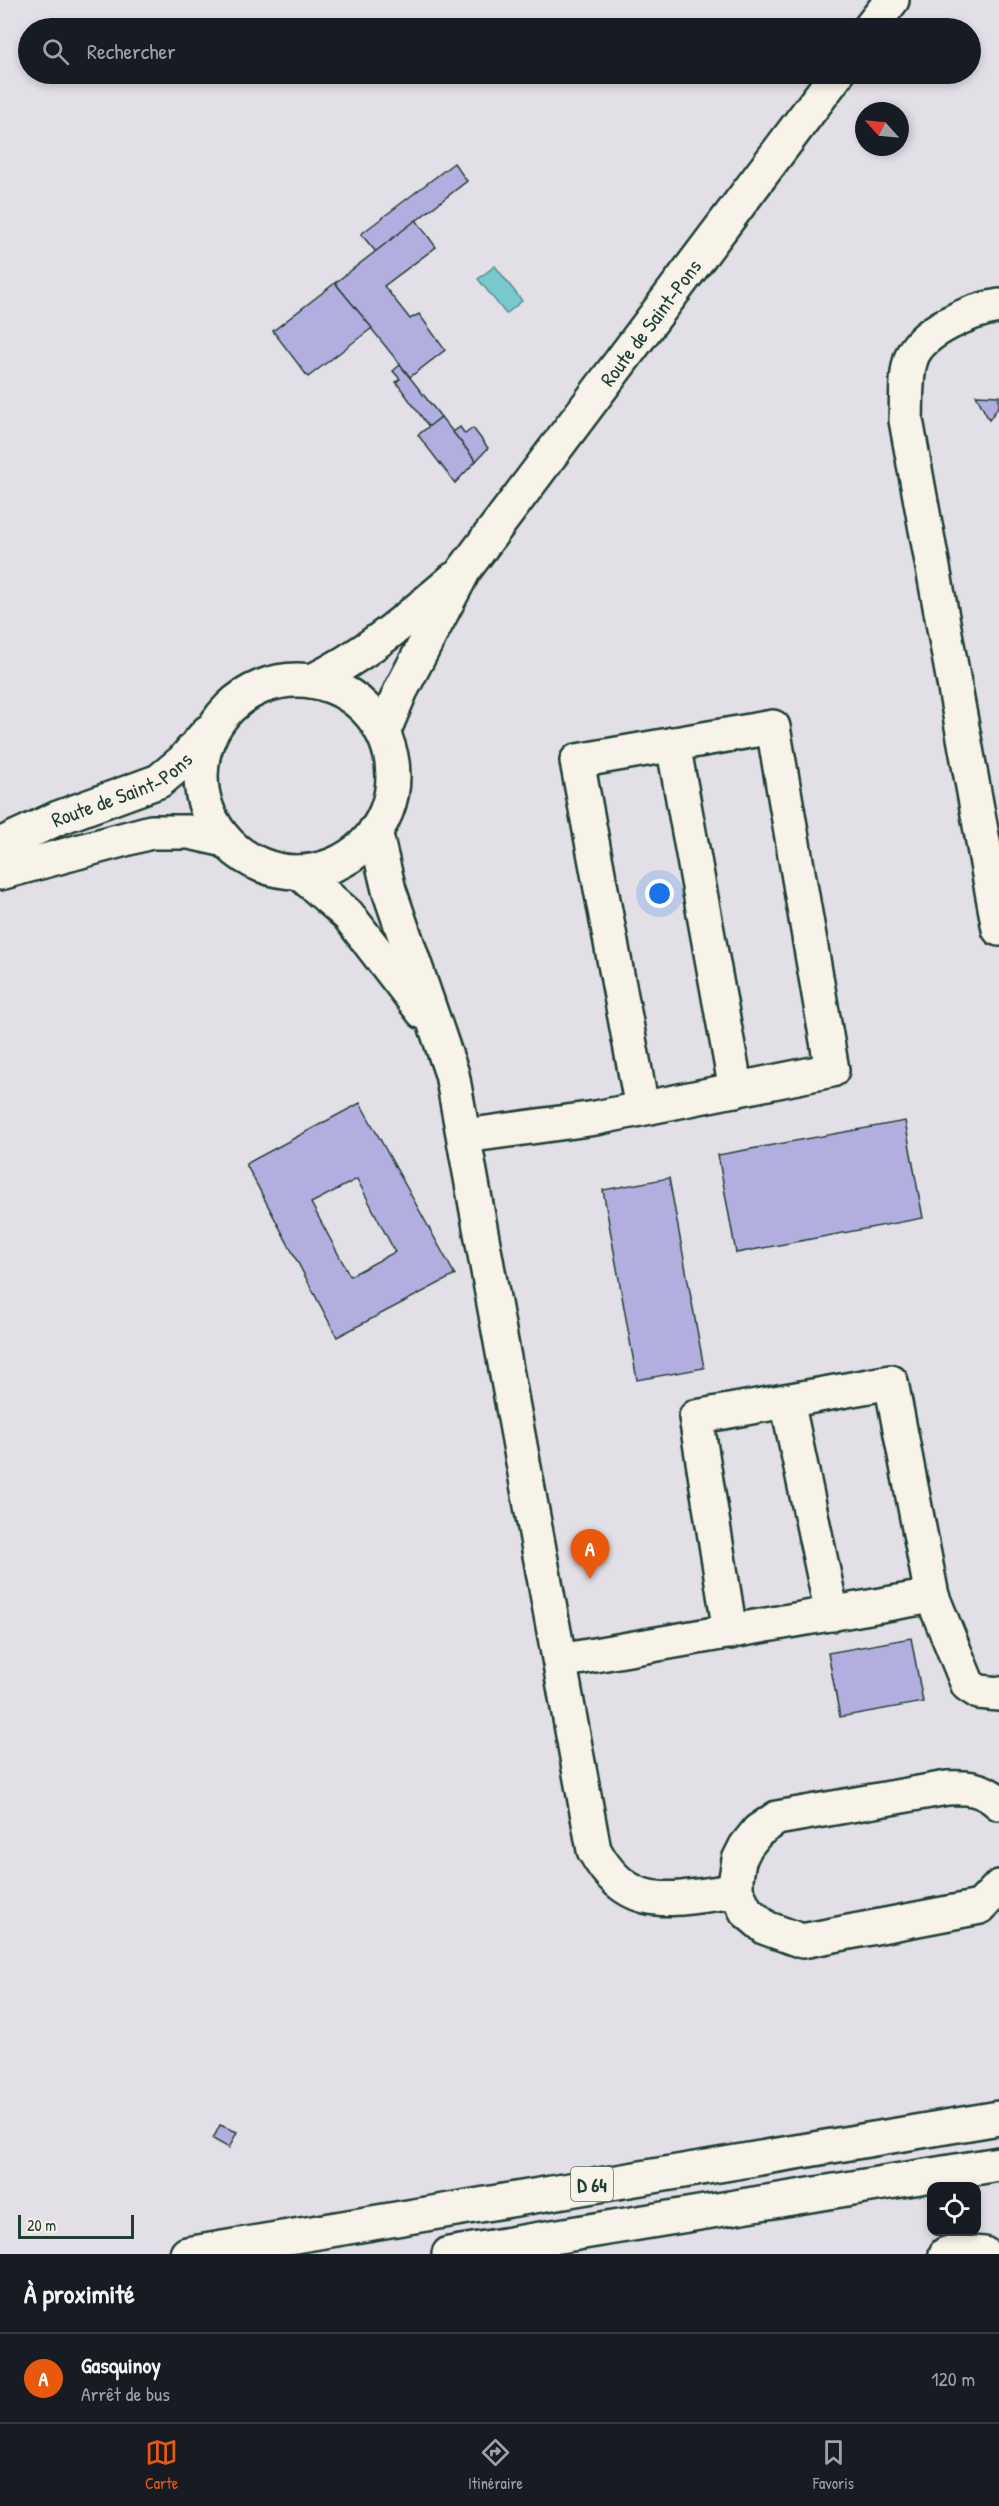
<!DOCTYPE html>
<html lang="fr">
<head>
<meta charset="utf-8">
<style>
  body { margin:0; font-family:"Patrick Hand",sans-serif; background:#20242c; color:#f1f3f6 }
  .controls { position:absolute; right:18px; bottom:18px; display:grid; overflow:hidden; border-radius:12px; box-shadow:0 3px 9px #0003 }
  .controls button { width:54px; height:54px; display:grid; place-items:center; padding:0; border:0; border-bottom:2px solid #363941; background:#171b24; color:#f1f3f6; font:30px sans-serif }
  .compass { position:absolute; left:855px; top:102px; width:54px; height:54px; border-radius:50%; background:#171b24; box-shadow:0 3px 9px #0003; rotate:297deg }
  .scale { position:absolute; left:18px; bottom:15px; width:116px; box-sizing:border-box; padding-left:6px; border:3px solid #1f3d34; border-top:0; font-size:16px; line-height:21px; white-space:nowrap; color:#1f3d34; -webkit-text-stroke:4px #f7f3e8; paint-order:stroke }
  .you { position:absolute; left:660px; top:894px; width:21px; height:21px; margin:-15px; border:4px solid #fff; border-radius:50%; background:#1a73e8; box-shadow:0 0 0 9px #1a73e833 }
  .badge { display:grid; place-items:center; width:39px; height:39px; border-radius:50%; background:#ea580c; color:#fff; font-size:20px; font-weight:700 }
  .pin { position:absolute; translate:-50% -50px; filter:drop-shadow(0 2px 3px #0008) }
  .pin::after { content:''; position:absolute; top:32px; width:21px; height:18px; background:inherit; clip-path:polygon(0 0,100% 0,50% 100%) }
  .list { margin:0; padding:0; list-style:none }
  h2 { display:flex; justify-content:space-between; align-items:center; height:78px; margin:0; padding:0 24px; font-size:26px }
  h2 small { font-size:20px; font-weight:400; color:#9ea1a6 }
  .list li { display:grid; grid-template-columns:39px 1fr auto; gap:18px; align-items:center; box-sizing:border-box; height:90px; padding:0 24px; border-top:2px solid #363941 }
  .list b { display:block; font-size:22px; white-space:nowrap }
  .list p { margin:0; font-size:20px; white-space:nowrap; color:#9ea1a6 }
  .list em { font-size:20px; font-style:normal; color:#9ea1a6 }
  .icon { flex:none; width:33px; height:33px; fill:none; stroke:currentColor; stroke-width:2; stroke-linecap:round; stroke-linejoin:round }
  .map { position:relative; flex:none; width:999px; height:2254px; overflow:hidden }
  .search { position:absolute; background:#171b24; box-shadow:0 3px 9px #0003; left:18px; right:18px; top:18px; height:66px; display:flex; align-items:center; gap:15px; box-sizing:border-box; padding:0 21px; border-radius:33px; color:#9ea1a6; font-size:22px }
  .sheet { height:168px; background:#171b24 }
  nav { display:flex; justify-content:space-around; align-items:center; box-sizing:border-box; height:84px; border-top:2px solid #363941; background:#171b24; font-size:16px; color:#9ea1a6 }
  nav a { display:grid; justify-items:center; gap:3px }
  nav .on { color:#ea580c }
  .map>svg:first-child { display:block }
  .water { fill:#78cace; stroke:#549290; stroke-width:1.5 }
  .building { fill:#b2afe0; stroke:#1f3d34; stroke-width:1.5; fill-rule:evenodd }
  .lines { fill:none; stroke-linecap:round; stroke-linejoin:round }
  .minor-casing { stroke:#1f3d34; stroke-width:38 }
  .major-casing { stroke:#1f3d34; stroke-width:38 }
  .highway-casing { stroke:#1f3d34; stroke-width:38 }
  .minor { stroke:#f7f3e8; stroke-width:33 }
  .major { stroke:#f7f3e8; stroke-width:33 }
  .highway { stroke:#f7f3e8; stroke-width:33 }
  .labels { text-anchor:middle; dominant-baseline:central; stroke-width:4.5; stroke-linejoin:round; paint-order:stroke }
  .shield { fill:#f7f3e8; stroke:#60746a; stroke-width:1.5 }
  .shield-label { font-size:20px; font-weight:bold; fill:#1f3d34 }
  .street-label { font-size:21px; fill:#1f3d34; stroke:#f7f3e8 }
</style>
</head>
<body>
<div class="map">
<svg width="999" height="2254" viewBox="0 0 999 2254">
  <rect width="100%" height="100%" fill="#e2dfe6"/>
  <filter id="ink" filterUnits="userSpaceOnUse"><feTurbulence type="fractalNoise" baseFrequency=".0167" numOctaves="2"/><feDisplacementMap in="SourceGraphic" scale="12" xChannelSelector="R" yChannelSelector="G"/><feConvolveMatrix kernelMatrix="1 2 1 2 8 2 1 2 1" color-interpolation-filters="sRGB"/></filter>
  <g filter="url(#ink)">
    <path class="water" d="M495,266L522,301L506,314L478,279Z"/>
    <g class="building">
      <path d="M454,163L467,181L376,252L361,234Z"/>
      <path d="M416,220L436,247L384,286L410,319L419,314L445,350L410,377L335,283Z"/>
      <path d="M335,283L372,328L308,377L273,331Z"/>
      <path d="M400,365L441,417L429,427L396,382L400,379L393,371Z"/>
      <path d="M976,395L999,396V406L989,420Z"/>
      <path d="M441,417L476,461L455,483L418,435Z"/>
      <path d="M460,427L465,434L473,428L488,448L476,461L453,432Z"/>
      <path d="M360,1103L455,1275L337,1337L246,1164ZM357,1179L395,1252L350,1276L311,1203Z"/>
      <path d="M905,1121L923,1218L736,1253L718,1155Z"/>
      <path d="M669,1178L704,1368L637,1380L603,1190Z"/>
      <path d="M911,1638L923,1702L840,1717L828,1653Z"/>
      <path d="M220,2125L237,2132L229,2148L213,2139Z"/>
    </g>
    <g class="lines">
      <defs>
        <g id="minor">
          <path d="M999,306C972,310 920,331 911,359C905,378 907,401 906,420L999,929"/>
          <path d="M673,744L736,1090"/>
          <path d="M375,831L389,890L452,1074L594,1850C630,1916 673,1898 736,1891"/>
          <path d="M299,872L348,915L423,1012"/>
          <path d="M465,1136L596,1118L832,1070L773,727L577,761L642,1108"/>
          <path d="M787,1401L832,1614"/>
          <path d="M932,1596L968,1685L979,1692L999,1694"/>
          <path d="M560,1661L932,1596L891,1382L696,1417L730,1632"/>
          <path d="M999,1803C983,1788 968,1787 947,1788L777,1818L758,1831L746,1846L739,1860L736,1878V1891L746,1911L766,1928L802,1941L980,1907L999,1887"/>
          <path d="M946,2254L957,2252L984,2254"/>
        </g>
        <g id="major">
          <path d="M870,28L892,0"/>
          <circle cx="297" cy="776" r="96"/>
          <path d="M312,681C366,655 408,618 454,579"/>
          <path id="s1" d="M383,733L401,690L464,570L837,74"/>
          <path id="s2" d="M0,845L58,818L159,781L183,761L208,732"/>
          <path d="M0,873L151,832H189L225,840"/>
        </g>
        <g id="highway">
          <path d="M187,2254L999,2118"/>
          <path d="M449,2254L999,2164"/>
        </g>
      </defs>
      <use href="#minor" class="minor-casing"/>
      <use href="#major" class="major-casing"/>
      <use href="#highway" class="highway-casing"/>
      <use href="#minor" class="minor"/>
      <use href="#major" class="major"/>
      <use href="#highway" class="highway"/>
    </g>
  </g>
  <g class="labels">
    <rect class="shield" x="571" y="2167" width="42" height="34" rx="4.5"/>
    <g class="shield-label">
      <text x="592" y="2184">D 64</text>
    </g>
    <g class="street-label">
      <text stroke="none"><textPath href="#s1" startOffset="492">Route de Saint-Pons</textPath></text>
      <text stroke="none"><textPath href="#s2" startOffset="134">Route de Saint-Pons</textPath></text>
    </g>
  </g>
</svg>
<div class="controls">
<button><svg class="icon" aria-label="locate" viewBox="0 0 24 24"><circle cx="12" cy="12" r="6"/><path d="M12 2v4M12 18v4M2 12h4M18 12h4"/></svg></button>
</div>
<svg class="compass" viewBox="-18 -18 36 36"><path d="M0-13l5 13h-10z" fill="#e53935"/><path d="M0 13l5-13h-10z" fill="#9ea1a6"/></svg>
<div class="scale">20 m</div>
<div class="you"></div>
<div class="pin badge" style="left:590px;top:1579px">A</div>
<div class="search"><svg class="icon" aria-label="search" viewBox="0 0 24 24"><circle cx="10" cy="10" r="6"/><path d="M15 15l6 6"/></svg>Rechercher</div>
</div>
<section class="sheet">
<h2>À proximité<small></small></h2>
<ul class="list">
<li><span class="badge">A</span><div><b>Gasquinoy</b><p>Arrêt de bus</p></div><em>120 m</em></li>
</ul>
</section>
<nav>
<a class="on"><svg class="icon" aria-label="map" viewBox="0 0 24 24"><path d="M3 6l6-2 6 2 6-2v14l-6 2-6-2-6 2zM9 4v14M15 6v14"/></svg>Carte</a>
<a><svg class="icon" aria-label="directions" viewBox="0 0 24 24"><path d="M12 3l9 9-9 9-9-9zM9 14v-3h6M13 9l2 2-2 2"/></svg>Itinéraire</a>
<a><svg class="icon" aria-label="saved" viewBox="0 0 24 24"><path d="M7 4h10v16l-5-4-5 4z"/></svg>Favoris</a>
</nav>
</body>
</html>
